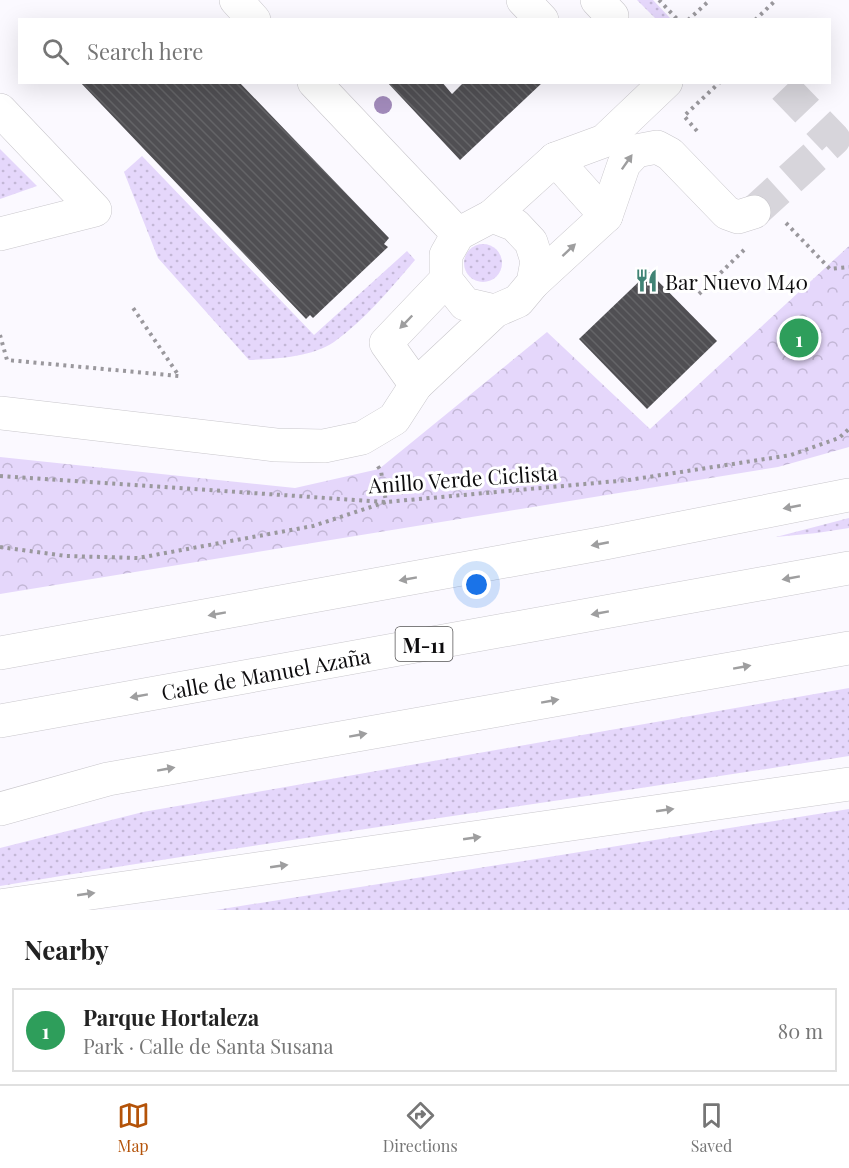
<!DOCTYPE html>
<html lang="en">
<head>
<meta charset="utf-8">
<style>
  body { margin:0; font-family:"Playfair Display",serif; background:#f6f6f6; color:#222 }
  .you { position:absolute; left:477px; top:585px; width:21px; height:21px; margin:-15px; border:4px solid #fff; border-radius:50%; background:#1a73e8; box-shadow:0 0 0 9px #1a73e833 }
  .badge { display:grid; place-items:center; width:39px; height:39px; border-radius:50%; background:#b45309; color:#fff; font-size:20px; font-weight:700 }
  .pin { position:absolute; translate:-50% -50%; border:3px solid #fff; box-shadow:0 2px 6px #0006 }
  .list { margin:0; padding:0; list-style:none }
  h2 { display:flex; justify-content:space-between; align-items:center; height:78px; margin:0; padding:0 24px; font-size:26px }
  h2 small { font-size:20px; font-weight:400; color:#767676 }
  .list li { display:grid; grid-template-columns:39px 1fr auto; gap:18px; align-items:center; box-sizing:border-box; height:84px; margin:0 12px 12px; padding:0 12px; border:2px solid #e0e0e0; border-radius:0px }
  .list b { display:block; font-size:22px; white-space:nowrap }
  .list p { margin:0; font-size:20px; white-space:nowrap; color:#767676 }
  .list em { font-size:20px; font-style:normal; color:#767676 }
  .icon { flex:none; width:33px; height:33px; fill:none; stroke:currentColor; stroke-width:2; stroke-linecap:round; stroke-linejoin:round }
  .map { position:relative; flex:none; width:849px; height:910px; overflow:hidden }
  .search { position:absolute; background:#fff; box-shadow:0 6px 24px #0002; left:18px; right:18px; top:18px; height:66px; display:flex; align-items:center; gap:15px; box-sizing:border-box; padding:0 21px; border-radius:0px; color:#767676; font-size:22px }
  .sheet { height:174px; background:#fff }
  nav { display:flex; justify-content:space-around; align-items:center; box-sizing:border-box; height:84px; border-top:2px solid #e0e0e0; background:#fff; font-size:16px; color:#767676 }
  nav a { display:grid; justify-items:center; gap:3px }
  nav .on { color:#b45309 }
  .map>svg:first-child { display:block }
  .grass { fill:url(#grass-dots) }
  .park { fill:url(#park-crowns) }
  .building { fill:url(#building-back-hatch) }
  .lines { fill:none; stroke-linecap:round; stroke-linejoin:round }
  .minor-tunnel { stroke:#d7d5db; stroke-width:33; stroke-dasharray:33 16; stroke-linecap:butt }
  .minor-casing { stroke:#c9c7cc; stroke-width:34 }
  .highway-casing { stroke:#c9c7cc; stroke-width:34 }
  .path { stroke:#9a989d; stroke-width:4; stroke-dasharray:3 4.5; stroke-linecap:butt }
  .minor { stroke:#fff; stroke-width:33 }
  .highway { stroke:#fff; stroke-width:33 }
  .tree { fill:#a18aba }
  .oneway { fill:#9e9e9f }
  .labels { text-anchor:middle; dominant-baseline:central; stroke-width:6; stroke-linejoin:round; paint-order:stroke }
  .shield { fill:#fff; stroke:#565556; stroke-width:1.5 }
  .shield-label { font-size:20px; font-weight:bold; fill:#0d0c0e }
  .poi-label { font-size:21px; fill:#0d0c0e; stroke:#fff; text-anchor:start }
  .street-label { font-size:21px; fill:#0d0c0e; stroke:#fff }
</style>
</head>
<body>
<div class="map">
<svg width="849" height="910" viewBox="0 0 849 910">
  <defs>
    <pattern id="grass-dots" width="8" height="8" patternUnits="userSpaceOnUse" patternTransform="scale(1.5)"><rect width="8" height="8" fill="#e5d7fb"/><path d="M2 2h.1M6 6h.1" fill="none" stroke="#c3b7d6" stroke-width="1.8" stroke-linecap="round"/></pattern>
    <pattern id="park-crowns" width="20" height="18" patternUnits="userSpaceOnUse" patternTransform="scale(1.5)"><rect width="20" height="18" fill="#e5d7fb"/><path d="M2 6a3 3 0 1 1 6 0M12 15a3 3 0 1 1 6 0" fill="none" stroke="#c3b7d6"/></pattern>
    <pattern id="building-back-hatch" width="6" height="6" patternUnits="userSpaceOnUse" patternTransform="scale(1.5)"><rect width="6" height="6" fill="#504f53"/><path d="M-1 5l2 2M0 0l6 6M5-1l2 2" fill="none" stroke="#646467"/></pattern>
  </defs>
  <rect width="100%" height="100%" fill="#fbf9ff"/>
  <g class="grass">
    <path d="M637,0H653L670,18L668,19H656Z"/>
    <path d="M0,149L37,186L0,199Z"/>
    <path d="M142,156L314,335L407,251L415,260C391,288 365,320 334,342C312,357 276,359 249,360L158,258L124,172Z"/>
    <circle cx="483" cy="263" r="19"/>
    <path d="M849,518V528L817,533L776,537Z"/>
    <path d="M849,688V756C566,801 283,839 0,886V848L143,812Z"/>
    <path d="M849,809V910H216Z"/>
  </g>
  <path class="park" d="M849,246V447L778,467L0,594V457L295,488L379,469L547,332L650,429Z"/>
  <g class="building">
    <path d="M80,82H239L389,238L384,244L388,247L313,318L310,315L306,319Z"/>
    <path d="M387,82H442L452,94L464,82H543L460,160Z"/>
    <path d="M649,272L717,341L647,409L579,339Z"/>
  </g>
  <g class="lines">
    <path class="minor-tunnel" d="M754,212L834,139L779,82"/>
    <defs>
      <g id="minor">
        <path d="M236,0L254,20"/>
        <path d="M523,0L542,20"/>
        <path d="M597,0L612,16L608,20"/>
        <path d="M314,82L458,234"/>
        <path d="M0,110L95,210L0,234"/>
        <path d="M555,159L606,216"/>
        <path d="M492,216L555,159L604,141L666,82"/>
        <path d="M446,280L465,304L495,311L518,301L533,283L537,261L531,242L515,225L492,216L458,234L446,255V280L386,343L416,385L495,311"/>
        <path d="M533,283L606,216L624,164L636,151L657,147L670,154L727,213L738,217L754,212"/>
        <path d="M0,413L276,445L324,446L362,438L394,419L416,385"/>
      </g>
      <g id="highway">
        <path d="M0,653L605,543L849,495"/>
        <path id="s1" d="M0,721L849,568"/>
        <path d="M0,809L108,779L849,648"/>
        <path d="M0,906L849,784"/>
      </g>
    </defs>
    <use href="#minor" class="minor-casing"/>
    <use href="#highway" class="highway-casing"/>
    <g class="path">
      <path d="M659,0L678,20"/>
      <path d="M688,20L710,0"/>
      <path d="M755,20L776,0"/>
      <path d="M697,131L684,116L720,82"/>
      <path d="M786,223L830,269L849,267"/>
      <path d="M699,294L744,250"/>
      <path d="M0,335L7,360L179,376L131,305"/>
      <path d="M0,476L386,502L629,480L791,455L839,438L849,429"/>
      <path d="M0,547L66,556L138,558L313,526L386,502L381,471L377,465"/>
    </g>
    <use href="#minor" class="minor"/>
    <use href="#highway" class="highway"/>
  </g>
  <circle class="tree" cx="383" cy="105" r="9"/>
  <defs><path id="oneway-solid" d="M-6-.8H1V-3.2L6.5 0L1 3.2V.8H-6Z" transform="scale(1.5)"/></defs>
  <g class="oneway">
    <use href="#oneway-solid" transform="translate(627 162) rotate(-55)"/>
    <use href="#oneway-solid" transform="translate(569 250) rotate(-43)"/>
    <use href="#oneway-solid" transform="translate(406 322) rotate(134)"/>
    <use href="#oneway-solid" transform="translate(792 507) rotate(169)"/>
    <use href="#oneway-solid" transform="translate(600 544) rotate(169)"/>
    <use href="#oneway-solid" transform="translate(791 578) rotate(170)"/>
    <use href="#oneway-solid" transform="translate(408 579) rotate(170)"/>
    <use href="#oneway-solid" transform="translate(600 613) rotate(170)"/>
    <use href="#oneway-solid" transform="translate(217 614) rotate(170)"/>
    <use href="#oneway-solid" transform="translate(742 667) rotate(-10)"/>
    <use href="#oneway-solid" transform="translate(139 696) rotate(170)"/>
    <use href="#oneway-solid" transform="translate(550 701) rotate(-10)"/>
    <use href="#oneway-solid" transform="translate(358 735) rotate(-10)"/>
    <use href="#oneway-solid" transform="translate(166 769) rotate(-10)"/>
    <use href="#oneway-solid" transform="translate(665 810) rotate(-8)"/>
    <use href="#oneway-solid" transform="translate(472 838) rotate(-8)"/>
    <use href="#oneway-solid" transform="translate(279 866) rotate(-8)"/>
    <use href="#oneway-solid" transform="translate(86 894) rotate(-8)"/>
  </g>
  <defs>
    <symbol id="restaurant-bare" viewBox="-9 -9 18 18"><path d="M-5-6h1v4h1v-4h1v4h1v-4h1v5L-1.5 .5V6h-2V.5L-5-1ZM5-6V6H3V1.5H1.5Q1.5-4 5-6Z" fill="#408375" stroke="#fff" stroke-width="2.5" paint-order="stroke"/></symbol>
  </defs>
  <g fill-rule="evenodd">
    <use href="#restaurant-bare" x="630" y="264" width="33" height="33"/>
  </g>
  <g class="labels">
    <rect class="shield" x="395.5" y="627" width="57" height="34" rx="4.5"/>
    <g class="shield-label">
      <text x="424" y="644">M-11</text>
    </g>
    <g class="poi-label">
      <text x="665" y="281">Bar Nuevo M40</text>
    </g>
    <g class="street-label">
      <text transform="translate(463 478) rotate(-4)">Anillo Verde Ciclista</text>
      <text stroke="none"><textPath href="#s1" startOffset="270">Calle de Manuel Azaña</textPath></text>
    </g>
  </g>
</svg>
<div class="you"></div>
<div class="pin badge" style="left:799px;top:338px;background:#2e9e5b">1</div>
<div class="search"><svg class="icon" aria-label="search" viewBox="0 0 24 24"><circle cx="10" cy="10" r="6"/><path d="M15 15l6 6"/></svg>Search here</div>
</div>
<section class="sheet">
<h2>Nearby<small></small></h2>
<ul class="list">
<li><span class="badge" style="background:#2e9e5b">1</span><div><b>Parque Hortaleza</b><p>Park · Calle de Santa Susana</p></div><em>80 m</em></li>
</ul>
</section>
<nav>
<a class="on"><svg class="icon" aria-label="map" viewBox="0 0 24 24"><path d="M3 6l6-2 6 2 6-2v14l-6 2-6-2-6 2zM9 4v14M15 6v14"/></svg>Map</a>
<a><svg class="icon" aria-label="directions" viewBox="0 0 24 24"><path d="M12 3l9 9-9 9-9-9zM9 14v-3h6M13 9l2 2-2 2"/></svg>Directions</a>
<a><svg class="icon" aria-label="saved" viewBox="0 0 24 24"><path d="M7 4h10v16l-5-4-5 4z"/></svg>Saved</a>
</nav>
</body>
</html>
